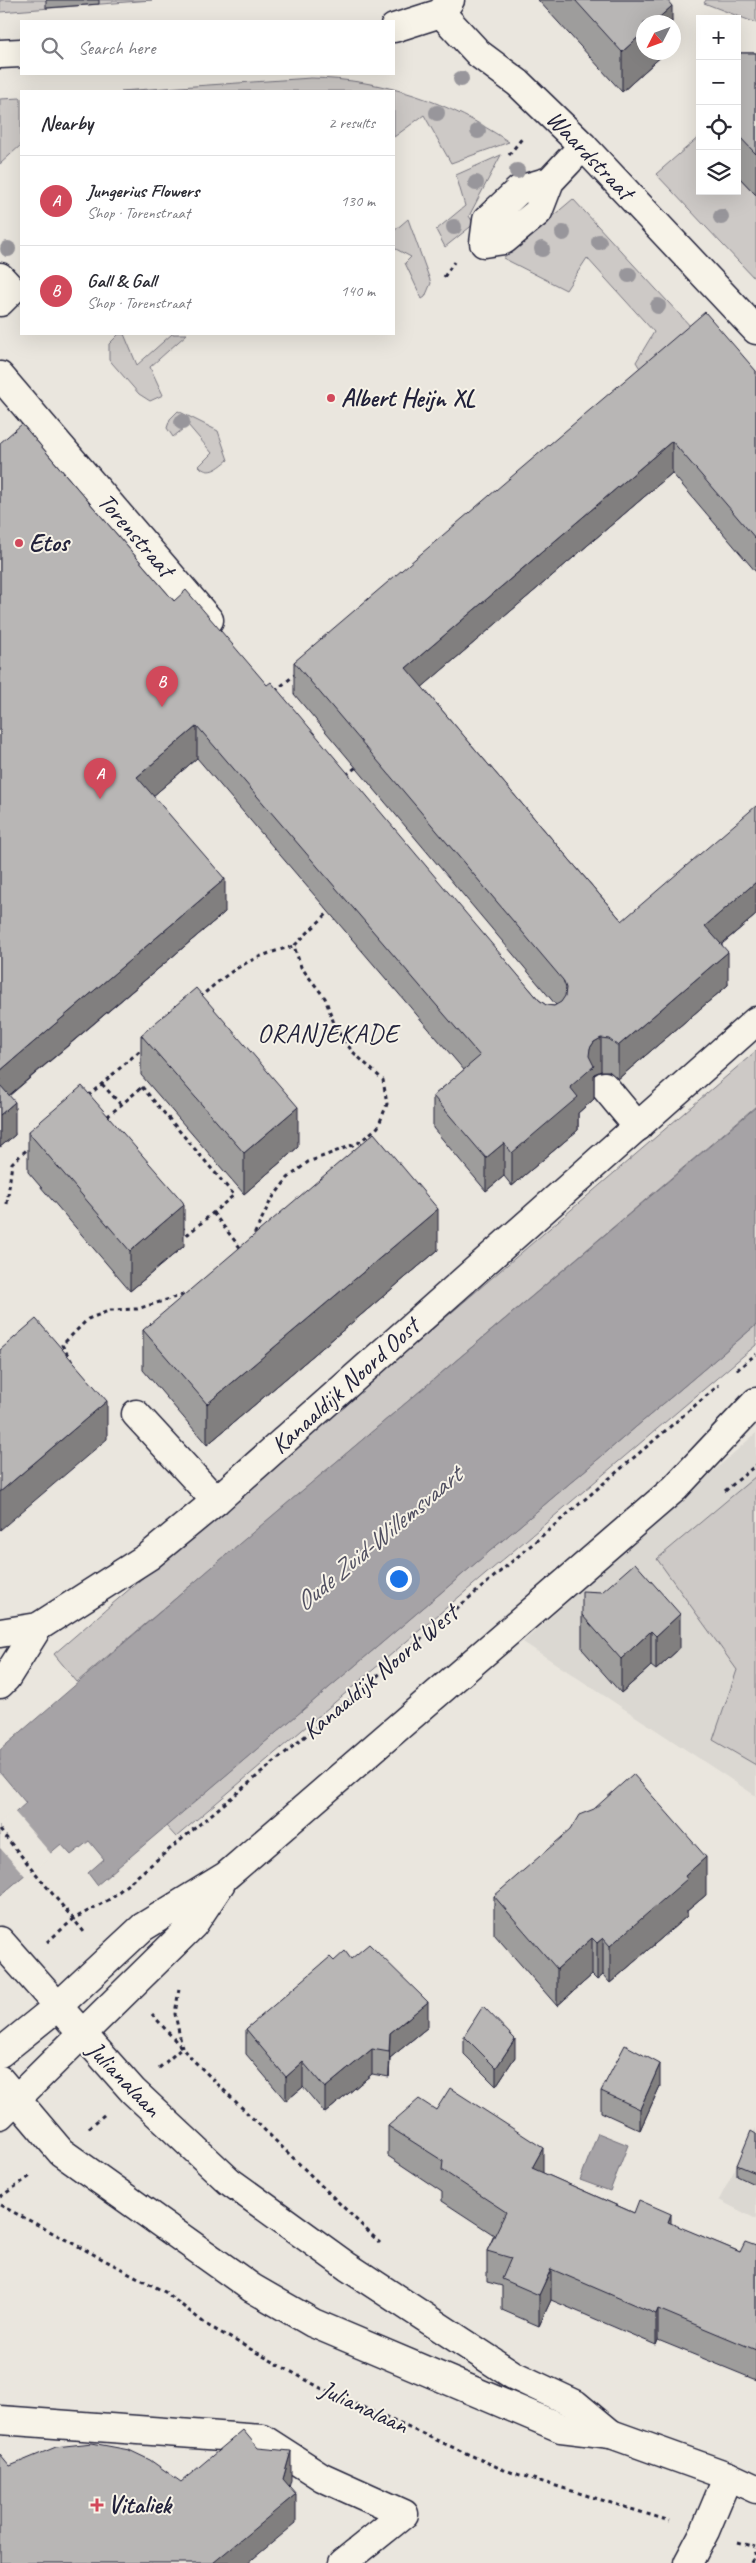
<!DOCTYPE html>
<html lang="en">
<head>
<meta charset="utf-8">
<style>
  body { margin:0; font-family:Caveat,sans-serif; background:#f2f2f3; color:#2b2b33 }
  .controls { position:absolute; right:15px; top:15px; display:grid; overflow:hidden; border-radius:0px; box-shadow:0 5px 20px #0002 }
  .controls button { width:45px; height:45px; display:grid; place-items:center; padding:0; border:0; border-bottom:1px solid #e1e1e2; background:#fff; color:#2b2b33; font:25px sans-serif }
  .compass { position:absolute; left:636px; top:15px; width:45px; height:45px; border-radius:50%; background:#fff; box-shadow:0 5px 20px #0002; rotate:228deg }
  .you { position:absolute; left:398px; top:1578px; width:18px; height:18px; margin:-12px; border:4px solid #fff; border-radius:50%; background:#1a73e8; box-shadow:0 0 0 8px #1a73e833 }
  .badge { display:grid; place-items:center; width:32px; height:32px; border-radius:50%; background:#d1495b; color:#fff; font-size:16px; font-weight:700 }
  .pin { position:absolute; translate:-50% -41px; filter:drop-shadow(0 1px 2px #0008) }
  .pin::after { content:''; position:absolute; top:26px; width:18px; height:15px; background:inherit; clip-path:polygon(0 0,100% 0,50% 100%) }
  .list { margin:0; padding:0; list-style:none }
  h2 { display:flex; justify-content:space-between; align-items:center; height:65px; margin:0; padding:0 20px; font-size:21px }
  h2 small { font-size:16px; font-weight:400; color:#7c7c81 }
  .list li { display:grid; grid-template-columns:32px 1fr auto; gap:15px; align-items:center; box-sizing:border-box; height:90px; padding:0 20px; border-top:1px solid #e1e1e2 }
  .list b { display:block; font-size:19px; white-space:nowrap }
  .list p { margin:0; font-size:16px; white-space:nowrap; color:#7c7c81 }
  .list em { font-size:16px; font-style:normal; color:#7c7c81 }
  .icon { flex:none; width:28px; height:28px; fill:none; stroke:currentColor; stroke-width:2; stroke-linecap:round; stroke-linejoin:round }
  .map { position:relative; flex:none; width:756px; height:2563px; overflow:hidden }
  .search { position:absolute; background:#fff; box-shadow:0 5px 20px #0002; left:20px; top:20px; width:375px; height:55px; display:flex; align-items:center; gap:12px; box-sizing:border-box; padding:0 18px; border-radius:0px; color:#7c7c81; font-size:19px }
  .panel { position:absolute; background:#fff; box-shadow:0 5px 20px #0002; left:20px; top:90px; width:375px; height:245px; border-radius:0px }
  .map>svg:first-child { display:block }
  .built { fill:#dbd8d2 }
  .green { fill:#cdc9c6; stroke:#787680 }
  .water { fill:#a6a3a6; stroke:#716f7b }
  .pier { fill:#eae6de }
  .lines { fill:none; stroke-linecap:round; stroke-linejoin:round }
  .minor-casing { stroke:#22223b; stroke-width:31 }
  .major-casing { stroke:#22223b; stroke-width:31 }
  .path { stroke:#22223b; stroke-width:3; stroke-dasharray:4 4; stroke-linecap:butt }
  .minor { stroke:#f7f3e8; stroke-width:28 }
  .major { stroke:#f7f3e8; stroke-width:28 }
  .tree { fill:#98969b }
  .wall { fill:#9e9d9c; stroke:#22223b }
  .shaded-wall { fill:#817f7f; stroke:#22223b }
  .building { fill:#b8b6b5; stroke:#22223b }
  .poi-dot { fill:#d1495b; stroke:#f7f3e8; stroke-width:2 }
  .labels { text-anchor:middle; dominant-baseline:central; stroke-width:4; stroke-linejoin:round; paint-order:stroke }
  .street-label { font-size:25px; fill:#22223b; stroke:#f7f3e8 }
  .poi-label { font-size:25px; font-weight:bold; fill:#22223b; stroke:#f7f3e8; text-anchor:start }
  .neighbourhood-label { font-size:26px; letter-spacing:1px; fill:#22223b; stroke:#f7f3e8 }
  .water-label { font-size:26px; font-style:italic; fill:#504f60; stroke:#f7f3e8 }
</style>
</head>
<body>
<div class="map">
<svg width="756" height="2563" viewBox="0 0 756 2563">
  <rect width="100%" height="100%" fill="#eae6de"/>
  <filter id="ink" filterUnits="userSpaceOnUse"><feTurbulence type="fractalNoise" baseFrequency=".02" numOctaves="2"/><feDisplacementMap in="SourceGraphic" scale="10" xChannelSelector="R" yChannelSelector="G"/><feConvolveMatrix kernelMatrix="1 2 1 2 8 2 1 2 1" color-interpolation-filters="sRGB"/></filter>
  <g filter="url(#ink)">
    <g class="built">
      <path d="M756,1433V1796L523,1642Z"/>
      <path d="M756,2128V2219L719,2200Z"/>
    </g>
    <g class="green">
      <path d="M0,0H152L0,12Z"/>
      <path d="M706,0H756V23L704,3Z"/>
      <path d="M311,78C383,79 450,102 509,142L451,163L424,115L394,137V91H121Z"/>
      <path d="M21,98V145L0,164V99Z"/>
      <path d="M700,136V191H737V175L756,195V280L656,174Z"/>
      <path d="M501,155L469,216L474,224L445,247L436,230L465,206L456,175Z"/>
      <path d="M573,199L692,328L641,370L636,362L654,332L587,258L566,290L503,258Z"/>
      <path d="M408,219L431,283L425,297L422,299L405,263L411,257L394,248V231Z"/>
      <path d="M119,334H124L137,365L172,334H187L150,367L163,395L150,401L139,394L112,363L109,359V344Z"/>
      <path d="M178,411L218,431L228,460C219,467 209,477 199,466L212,453L188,425L173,437L167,428L170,419Z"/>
      <path d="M756,1051V1106L77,1682L54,1654Z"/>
      <path d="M756,1325V1345L176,1837L166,1826Z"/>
      <path d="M756,1476V1765L713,1740L737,1670L657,1559Z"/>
    </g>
    <g class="water">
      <path d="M756,1107V1325L97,1885L88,1873L104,1859L89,1841L71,1855L61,1844L0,1896V1826L26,1803L0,1772V1750L226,1555Z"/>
      <path d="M598,2133L628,2145L610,2191L580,2180Z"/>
    </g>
    <path class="pier" d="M14,1811L52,1855L26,1877L0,1848V1822Z"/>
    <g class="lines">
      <defs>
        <g id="minor">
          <path d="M441,13L479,54L518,83L583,146L756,330"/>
          <path d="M394,28L441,13L450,0"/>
          <path d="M0,54L21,53"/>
          <path d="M550,181L519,190L487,220L484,243L504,240L538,212L550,181L583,146"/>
          <path d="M0,277L12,290L0,302"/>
          <path d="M0,376L209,620"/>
          <path d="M604,1086L638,1127"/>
          <path d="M136,1414L216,1501"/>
          <path d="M0,1633L38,1627L149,1556L216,1501L756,1021"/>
          <path d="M0,1684L6,1678L38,1627"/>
          <path d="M57,2007L143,1927L226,1876L617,1538L675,1488L756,1402"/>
          <path d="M82,2034L193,1925L221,1883"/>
          <path d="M0,2420L263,2439L322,2477L404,2514L343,2563"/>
          <path d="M688,2563L705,2531L728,2476"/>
        </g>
        <g id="major">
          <path d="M0,1941L133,2091L229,2181L348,2267L513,2375L575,2404L611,2434"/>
          <path d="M0,2053L57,2007"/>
          <path d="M0,2080L61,2152L252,2288L313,2323L561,2428L611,2434L728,2476L756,2489"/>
          <path d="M0,2115L82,2034"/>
        </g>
      </defs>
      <use href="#minor" class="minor-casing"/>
      <use href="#major" class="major-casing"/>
      <g class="path">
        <path d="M509,155L523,137"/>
        <path d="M444,277L454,262"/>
        <path d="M275,691L297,673"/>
        <path d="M346,775L359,765"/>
        <path d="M199,998C233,968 250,957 294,946"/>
        <path d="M102,1084L121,1105"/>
        <path d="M142,1087L234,1195L188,1234L95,1127Z"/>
        <path d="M88,1096L144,1047"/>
        <path d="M7,1204L12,1163L31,1146"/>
        <path d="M213,1213L242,1250"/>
        <path d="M251,1241L271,1200L288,1178L308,1162L358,1143L378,1127L387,1104L383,1080L352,1051L336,1029L325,998L301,967L294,946L331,910"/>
        <path d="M72,1362L62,1345L88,1319L111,1310L137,1309L189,1293"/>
        <path d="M737,1370L756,1354"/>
        <path d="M725,1491L756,1465"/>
        <path d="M0,1830L84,1932"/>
        <path d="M47,1942L75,1918L110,1899L394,1662L719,1385"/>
        <path d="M179,1989L175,2014L182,2047"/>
        <path d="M152,2014L188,2055L380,2243"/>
        <path d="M159,2068L182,2048"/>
        <path d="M89,2128L105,2114"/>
        <path d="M0,2197L32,2175"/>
        <path d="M0,2205L165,2292L207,2325L326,2391L504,2470L670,2521"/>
        <path d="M738,2542L756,2547"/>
        <path d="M751,2563L756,2553"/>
      </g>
      <use href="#minor" class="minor"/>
      <use href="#major" class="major"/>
    </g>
    <g class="tree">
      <circle cx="461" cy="79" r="8"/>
      <circle cx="437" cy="113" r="8"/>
      <circle cx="478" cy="131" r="8"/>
      <circle cx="517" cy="171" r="8"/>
      <circle cx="476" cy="183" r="8"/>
      <circle cx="721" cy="217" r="8"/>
      <circle cx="454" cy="227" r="8"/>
      <circle cx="563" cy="233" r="8"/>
      <circle cx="599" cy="242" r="8"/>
      <circle cx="8" cy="249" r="8"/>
      <circle cx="542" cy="249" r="8"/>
      <circle cx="629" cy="275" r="8"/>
      <circle cx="658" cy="306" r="8"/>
      <circle cx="182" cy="422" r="8"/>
    </g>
    <g class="wall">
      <path d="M46,0H99V4L46,8Z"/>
      <path d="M538,0H667L672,22L644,52H666L622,92Z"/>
      <path d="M737,53H756V195L737,175Z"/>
      <path d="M756,371V572L672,473L422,687L622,921L756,915L722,944L728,985L618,1079L609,1071H601L594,1074V1099L578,1113V1130L512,1186L504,1176L486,1191L433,1128V1096L464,1070L197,758L153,796L225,912L9,1096L15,1135L0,1147V443L267,685L539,1000L546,1005L554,1006L556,1005L294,694V662Z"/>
      <path d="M141,1035L298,1147L244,1194L141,1075Z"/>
      <path d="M28,1132L184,1246L130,1291L28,1172Z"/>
      <path d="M438,1250L207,1445L143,1370V1330Z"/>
      <path d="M602,1592L680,1648L656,1670L651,1666L621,1693L582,1649V1615Z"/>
      <path d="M706,1895L687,1911V1916L610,1983L603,1975L597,1980L592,1975L557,2006L494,1934V1896Z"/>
      <path d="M351,1959L428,2027L390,2058L389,2077L372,2074L325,2113L303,2087L286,2101L246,2054V2029L334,1961Z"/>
      <path d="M464,2036L515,2057L496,2086L464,2054Z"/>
      <path d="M660,2086L640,2130L601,2112V2091Z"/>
      <path d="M436,2110L543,2173L634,2213L671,2224L740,2252L756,2246V2380L658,2340L656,2345L551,2300L539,2326L502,2310V2286L487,2282V2251L494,2235L442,2201V2192L388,2156V2126Z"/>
      <path d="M756,2134V2185L737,2176V2165Z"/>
    </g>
    <g class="shaded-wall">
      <path d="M672,6V22H654Z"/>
      <path d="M644,32V52H666L622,92V52Z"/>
      <path d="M672,441V473L406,701V668Z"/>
      <path d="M197,726V758L137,810V777Z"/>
      <path d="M225,879V912L0,1103V1071Z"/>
      <path d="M756,882V915L705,958V926Z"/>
      <path d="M728,952V985L618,1079V1046Z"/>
      <path d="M601,1038V1071L594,1074V1099L578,1113V1130L512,1186V1153L570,1087L590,1048L594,1042Z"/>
      <path d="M15,1102V1135L0,1147V1115Z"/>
      <path d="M298,1107V1147L244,1194V1153Z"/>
      <path d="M504,1143V1176L486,1191V1158Z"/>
      <path d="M184,1205V1246L130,1291V1251Z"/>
      <path d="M438,1209V1250L207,1445V1404Z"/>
      <path d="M107,1401V1439L0,1530V1492Z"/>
      <path d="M680,1614V1648L656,1670V1636Z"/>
      <path d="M651,1631V1666L621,1693V1659Z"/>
      <path d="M706,1857V1895L687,1911V1916L610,1983V1946L685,1876Z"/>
      <path d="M592,1938V1975L557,2006V1969Z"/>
      <path d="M603,1938V1975L597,1980V1943Z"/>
      <path d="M428,2002V2027L390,2058L389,2077L390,2033Z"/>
      <path d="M515,2039V2057L496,2086V2068Z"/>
      <path d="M372,2049V2074L325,2113V2088Z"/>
      <path d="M303,2062V2087L286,2101V2077Z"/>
      <path d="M660,2064V2086L640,2130V2109Z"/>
      <path d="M543,2148V2179L532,2168Z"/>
      <path d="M671,2214V2245L668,2222Z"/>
      <path d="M551,2269V2300L539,2326V2295Z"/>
      <path d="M658,2309V2340L656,2345V2314Z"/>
      <path d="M291,2451V2480L285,2503L296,2494V2523L248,2563H213L283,2479Z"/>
    </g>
    <g class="building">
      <path d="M575,0H667L672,6L654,22H644V32L622,52Z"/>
      <path d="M737,53H756V154L737,134L738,115L737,113Z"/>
      <path d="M705,312L756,371V539L672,441L406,668L622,921L756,806V882L705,926L728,952L618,1046L609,1039L601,1038L594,1042L590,1048L589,1056L594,1066L570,1087L578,1097L512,1153L504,1143L486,1158L433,1096L480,1056L197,726L137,777L225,879L0,1071V443L22,424L174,601L186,590L267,685L271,682L539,1000L546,1005L554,1006L561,1002L565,996L566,988L563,980L294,662Z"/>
      <path d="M196,988L298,1107L244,1153L141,1035Z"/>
      <path d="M0,1085L15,1102L0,1115Z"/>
      <path d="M82,1086L183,1202L184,1205L130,1251L28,1132Z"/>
      <path d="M374,1133L438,1209L207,1404L143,1330Z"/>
      <path d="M36,1319L107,1401L0,1492V1350Z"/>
      <path d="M635,1563L680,1614L656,1636L651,1631L621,1659L582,1615V1591L602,1592Z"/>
      <path d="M633,1774L706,1857L685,1876L687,1879L610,1946L603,1938L597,1943L592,1938L557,1969L494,1896L570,1830L579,1815L594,1809Z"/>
      <path d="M369,1944L428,2002L390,2033L389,2052L372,2049L325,2088L303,2062L286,2077L246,2029L330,1957L334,1961L345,1951L351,1959Z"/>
      <path d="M483,2006L515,2039L496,2068L464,2036Z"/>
      <path d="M625,2045L660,2064L640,2109L601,2091Z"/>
      <path d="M450,2088L543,2148L532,2168L634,2213L639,2200L671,2214L668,2222L740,2252L745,2242L756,2246V2350L658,2309L656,2314L551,2269L539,2295L502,2279L511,2258L487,2251L506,2212L442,2170L443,2161L388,2126L419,2099L436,2110Z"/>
      <path d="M751,2131L756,2134V2173L737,2165Z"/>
      <path d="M243,2430L258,2448L291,2451L283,2479L296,2494L213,2563H0V2454L10,2466L56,2447L92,2443L129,2450L150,2460L181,2482Z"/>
    </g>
  </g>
  <g class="poi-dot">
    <circle cx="331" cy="398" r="5"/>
    <circle cx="19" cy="543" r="5"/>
    <path d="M94.5 2497.5h5v5h5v5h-5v5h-5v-5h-5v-5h5z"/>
  </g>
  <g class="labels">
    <g class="street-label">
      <text transform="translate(590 155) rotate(46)">Waardstraat</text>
      <text transform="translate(136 535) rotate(49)">Torenstraat</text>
      <text transform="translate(345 1386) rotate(-42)">Kanaaldijk Noord Oost</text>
      <text transform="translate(380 1672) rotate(-40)">Kanaaldijk Noord West</text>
      <text transform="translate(124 2079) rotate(46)">Julianalaan</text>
      <text transform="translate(364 2407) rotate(25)">Julianalaan</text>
    </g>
    <g class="poi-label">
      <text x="341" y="398">Albert Heijn XL</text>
      <text x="29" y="543">Etos</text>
      <text x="108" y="2505">Vitaliek</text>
    </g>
    <g class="neighbourhood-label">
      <text x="328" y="1033">ORANJEKADE</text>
    </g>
    <g class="water-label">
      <text transform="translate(378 1539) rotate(-40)">Oude Zuid-Willemsvaart</text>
    </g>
  </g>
</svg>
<div class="controls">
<button>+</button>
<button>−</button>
<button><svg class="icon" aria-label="locate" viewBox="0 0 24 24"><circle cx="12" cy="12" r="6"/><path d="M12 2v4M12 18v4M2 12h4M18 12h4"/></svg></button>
<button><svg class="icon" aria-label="layers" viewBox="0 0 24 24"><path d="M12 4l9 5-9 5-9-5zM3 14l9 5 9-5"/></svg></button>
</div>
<svg class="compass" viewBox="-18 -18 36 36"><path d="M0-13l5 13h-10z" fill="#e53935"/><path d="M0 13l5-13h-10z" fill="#7c7c81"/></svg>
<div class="you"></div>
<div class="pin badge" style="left:100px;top:799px">A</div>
<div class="pin badge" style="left:162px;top:707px">B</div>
<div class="search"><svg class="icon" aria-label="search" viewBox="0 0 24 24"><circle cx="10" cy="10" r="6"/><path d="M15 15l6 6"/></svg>Search here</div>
<section class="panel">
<h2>Nearby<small>2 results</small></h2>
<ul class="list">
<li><span class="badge">A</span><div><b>Jungerius Flowers</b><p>Shop · Torenstraat</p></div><em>130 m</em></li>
<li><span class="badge">B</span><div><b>Gall &amp; Gall</b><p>Shop · Torenstraat</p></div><em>140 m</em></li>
</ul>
</section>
</div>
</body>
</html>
